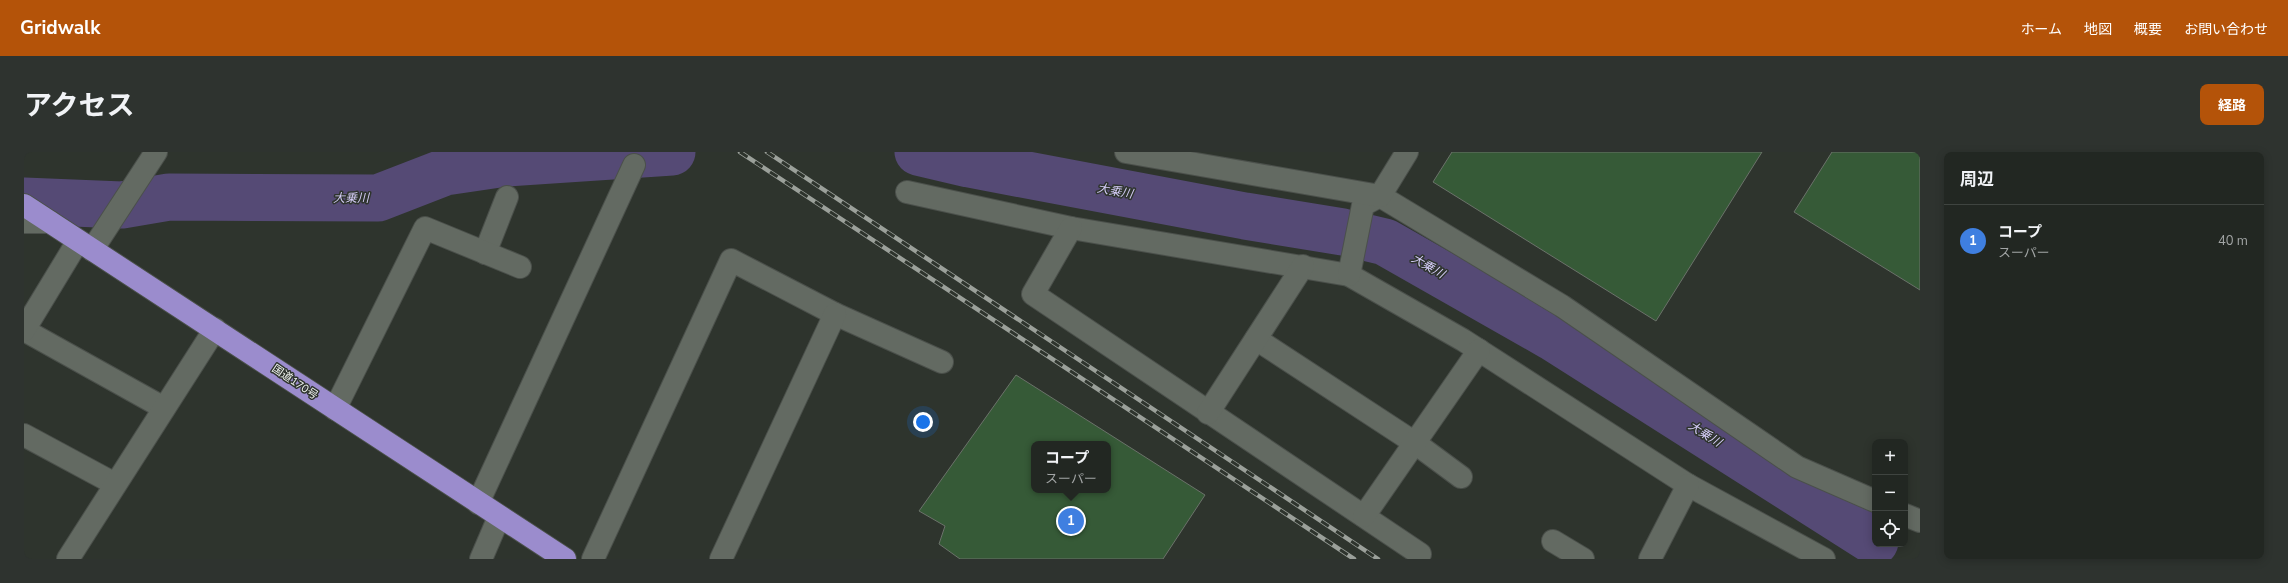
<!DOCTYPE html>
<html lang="ja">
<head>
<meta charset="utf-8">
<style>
  body { margin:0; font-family:"Nunito Sans","Noto Sans JP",sans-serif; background:#2e332f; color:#f1f3f6 }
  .controls { position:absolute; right:12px; bottom:12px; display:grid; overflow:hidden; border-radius:8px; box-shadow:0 2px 10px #0003 }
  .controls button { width:36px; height:36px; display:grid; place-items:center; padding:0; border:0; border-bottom:1px solid #3f4440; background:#222722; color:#f1f3f6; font:20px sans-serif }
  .you { position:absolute; left:899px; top:270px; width:14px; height:14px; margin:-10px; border:3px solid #fff; border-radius:50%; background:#1a73e8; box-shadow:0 0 0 6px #1a73e833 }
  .badge { display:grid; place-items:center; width:26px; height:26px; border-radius:50%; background:#b45309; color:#fff; font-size:13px; font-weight:700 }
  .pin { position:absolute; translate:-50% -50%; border:2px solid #fff; box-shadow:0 1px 4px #0006 }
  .popup { position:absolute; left:1007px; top:289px; width:80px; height:52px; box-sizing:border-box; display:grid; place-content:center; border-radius:8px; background:#222722; filter:drop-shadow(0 1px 3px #0005); font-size:13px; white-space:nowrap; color:#a2a5a5 }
  .popup b { font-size:15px; color:#f1f3f6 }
  .popup::after { content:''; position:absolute; left:50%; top:100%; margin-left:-8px; border:8px solid transparent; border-top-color:#222722 }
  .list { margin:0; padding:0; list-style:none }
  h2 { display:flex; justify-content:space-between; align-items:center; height:52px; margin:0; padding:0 16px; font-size:17px }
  h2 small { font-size:13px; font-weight:400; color:#a2a5a5 }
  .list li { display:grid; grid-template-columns:26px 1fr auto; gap:12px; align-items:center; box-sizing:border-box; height:72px; padding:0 16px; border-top:1px solid #3f4440 }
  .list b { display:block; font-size:15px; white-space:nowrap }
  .list p { margin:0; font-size:13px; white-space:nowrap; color:#a2a5a5 }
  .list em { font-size:13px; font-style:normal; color:#a2a5a5 }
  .icon { flex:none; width:22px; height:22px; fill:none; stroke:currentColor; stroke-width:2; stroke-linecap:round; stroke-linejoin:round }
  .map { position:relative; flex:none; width:1896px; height:407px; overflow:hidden; border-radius:8px }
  header { display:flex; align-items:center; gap:24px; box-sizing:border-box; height:56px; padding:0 20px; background:#b45309; color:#fff }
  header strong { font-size:19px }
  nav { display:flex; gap:22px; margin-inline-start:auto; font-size:14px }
  .intro { display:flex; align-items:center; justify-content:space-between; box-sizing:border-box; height:96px; padding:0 24px }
  h1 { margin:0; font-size:28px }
  .button { padding:10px 18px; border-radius:8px; background:#b45309; color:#fff; font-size:14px; font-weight:700 }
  main { display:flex; gap:24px; padding:0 24px }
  aside { flex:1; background:#222722; border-radius:8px; box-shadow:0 2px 10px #0003 }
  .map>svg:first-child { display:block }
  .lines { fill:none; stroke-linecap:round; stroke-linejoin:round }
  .river { stroke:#554a75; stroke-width:47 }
  .building { fill:#365a37; stroke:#6b726a; fill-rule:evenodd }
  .street-casing { stroke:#4b504b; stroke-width:24 }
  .secondary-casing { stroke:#4b504b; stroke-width:24 }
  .highway-casing { stroke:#4b504b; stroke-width:24 }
  .street { stroke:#636a62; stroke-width:22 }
  .secondary { stroke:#636a62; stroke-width:22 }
  .highway { stroke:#9b8ccd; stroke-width:22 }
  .rail-casing { stroke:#9ba09a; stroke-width:4.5 }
  .rail { stroke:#2e342d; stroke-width:3; stroke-dasharray:9; stroke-linecap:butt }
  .labels { text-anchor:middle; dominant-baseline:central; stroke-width:3; stroke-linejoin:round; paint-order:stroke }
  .street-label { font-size:11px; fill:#f1f5f1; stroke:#2e342d }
  .water-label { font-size:12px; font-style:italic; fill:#d5cdf8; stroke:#2e342d }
</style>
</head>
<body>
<header>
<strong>Gridwalk</strong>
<nav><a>ホーム</a><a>地図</a><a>概要</a><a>お問い合わせ</a></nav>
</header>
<div class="intro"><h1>アクセス</h1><a class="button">経路</a></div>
<main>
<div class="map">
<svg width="1896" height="407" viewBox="0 0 1896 407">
  <rect width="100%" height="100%" fill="#2e342d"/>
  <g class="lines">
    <g class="river">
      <path d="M894,0L945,12L1221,64L1319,80L1361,90L1528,185L1851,390"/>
      <path d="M0,49L98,53L145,45L354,46L421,20L482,11L648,0"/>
    </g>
  </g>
  <g class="building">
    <path d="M1428,0H1738L1632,169L1409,30Z"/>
    <path d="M1808,0H1896V138L1770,60Z"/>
    <path d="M992,223L1181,343L1139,407H936L915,392L921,374L895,359ZM1010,292H1084V338H1010Z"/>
  </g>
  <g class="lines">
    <defs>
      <g id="street">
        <path d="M883,40L1047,76L1325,123L1439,188L1664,333L1800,407"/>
        <path d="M0,70H26"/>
        <path d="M1047,76L1009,142L1396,402"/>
        <path d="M68,98L132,0"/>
        <path d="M461,101L483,45"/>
        <path d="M1325,123L1339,53L1356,44L1538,154L1773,315L1851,349"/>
        <path d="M0,178L140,256"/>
        <path d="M0,178L54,89"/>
        <path d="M1232,187L1391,291L1437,325"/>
        <path d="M311,257L401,76L496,115"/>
        <path d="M1184,261L1279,114"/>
        <path d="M0,283L91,332"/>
        <path d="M454,351L610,13"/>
        <path d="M1881,363L1896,369"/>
        <path d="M1340,364L1455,198"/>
        <path d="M1529,389L1559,407"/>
        <path d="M44,407L191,177"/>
        <path d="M457,407L475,365"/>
        <path d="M569,407L707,108L811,162L918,210"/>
        <path d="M697,407L811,162"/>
        <path d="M1626,407L1664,333"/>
      </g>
      <path id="secondary" d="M1102,0L1356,44L1383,0"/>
      <path id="highway" d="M0,53L541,407"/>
    </defs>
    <use href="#street" class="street-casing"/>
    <use href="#secondary" class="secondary-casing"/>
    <use href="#highway" class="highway-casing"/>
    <use href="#street" class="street"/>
    <use href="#secondary" class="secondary"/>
    <use href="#highway" class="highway"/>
    <defs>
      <g id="rail">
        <path d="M716,0L1330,407"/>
        <path d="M743,0L1354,407"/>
      </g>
    </defs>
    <use href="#rail" class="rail-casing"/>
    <use href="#rail" class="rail"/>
  </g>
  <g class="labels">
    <g class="street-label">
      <text transform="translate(271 230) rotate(34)">国道170号</text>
    </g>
    <g class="water-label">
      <text transform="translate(1091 39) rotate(10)">大乗川</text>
      <text x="327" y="46">大乗川</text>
      <text transform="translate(1404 114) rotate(30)">大乗川</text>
      <text transform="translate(1681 282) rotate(32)">大乗川</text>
    </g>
  </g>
</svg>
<div class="controls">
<button>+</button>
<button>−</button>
<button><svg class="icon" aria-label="locate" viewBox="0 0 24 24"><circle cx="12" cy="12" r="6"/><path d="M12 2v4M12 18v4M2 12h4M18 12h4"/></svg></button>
</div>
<div class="you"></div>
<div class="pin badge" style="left:1047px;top:369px;background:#3f7fe0">1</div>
<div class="popup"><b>コープ</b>スーパー</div>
</div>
<aside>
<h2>周辺<small></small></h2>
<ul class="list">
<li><span class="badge" style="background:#3f7fe0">1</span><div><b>コープ</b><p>スーパー</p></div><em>40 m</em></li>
</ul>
</aside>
</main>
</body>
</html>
